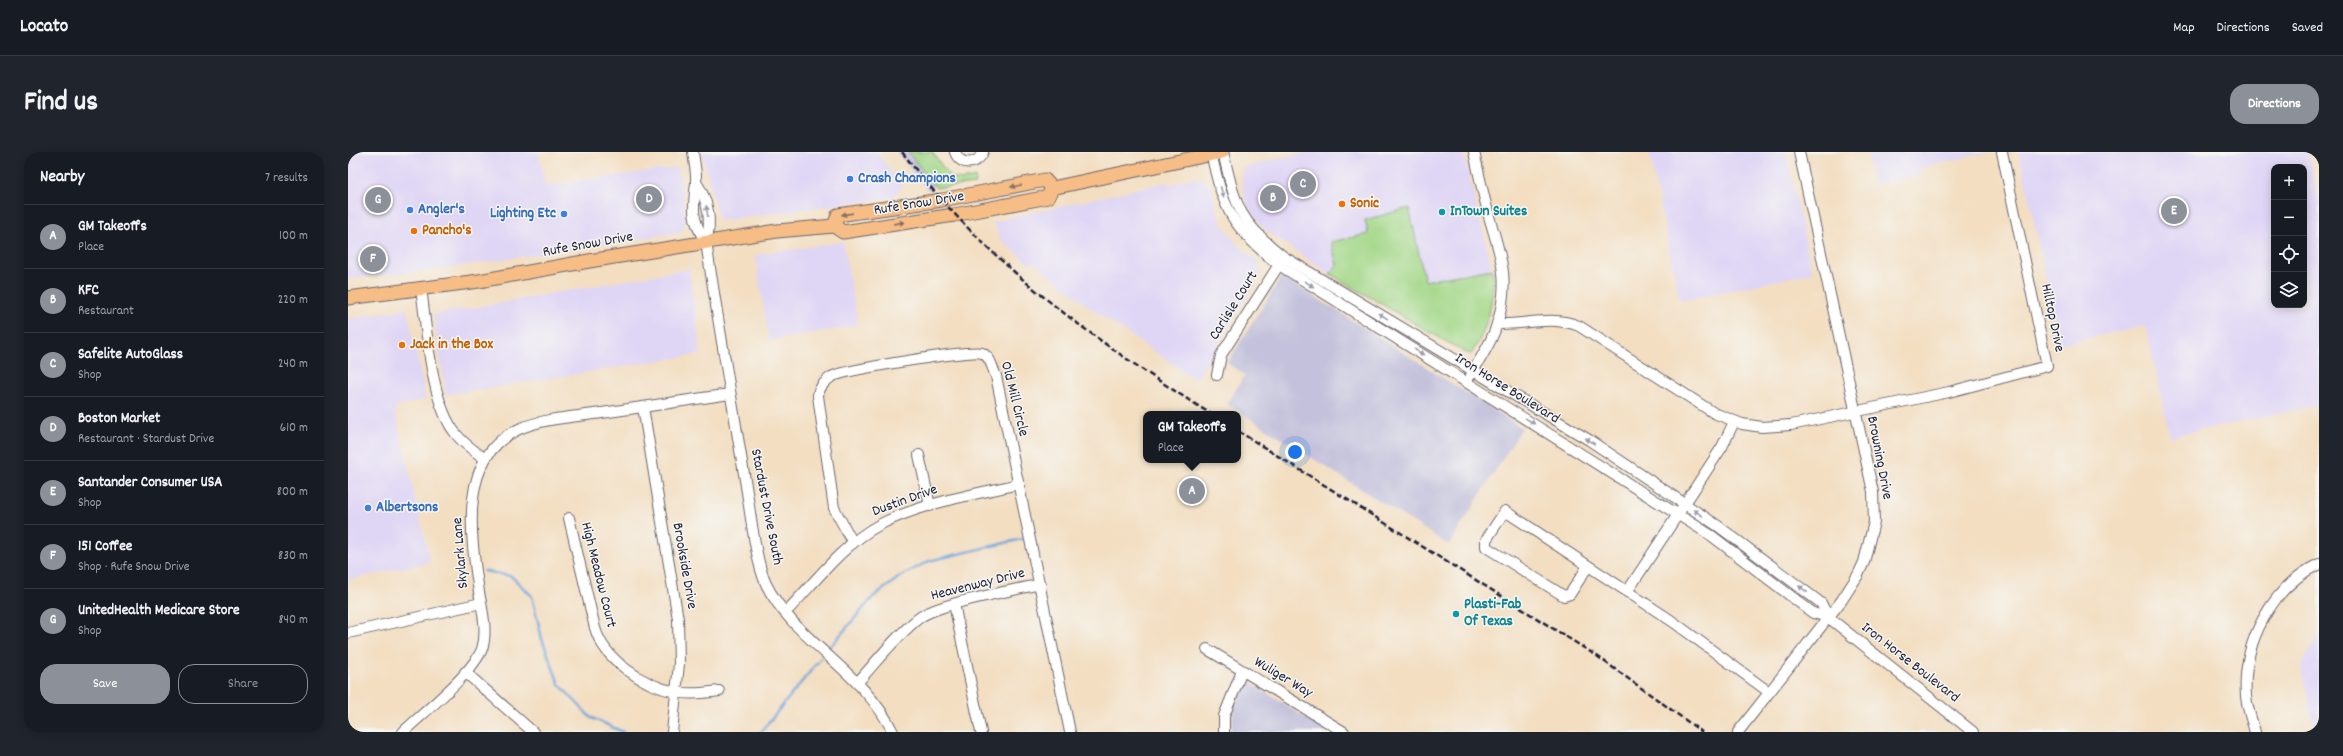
<!DOCTYPE html>
<html lang="en">
<head>
<meta charset="utf-8">
<style>
  body { margin:0; font-family:Dekko,sans-serif; background:#20242c; color:#f1f3f6 }
  .controls { position:absolute; right:12px; top:12px; display:grid; overflow:hidden; border-radius:8px; box-shadow:0 2px 10px #0003 }
  .controls button { width:36px; height:36px; display:grid; place-items:center; padding:0; border:0; border-bottom:1px solid #363941; background:#171b24; color:#f1f3f6; font:20px sans-serif }
  .you { position:absolute; left:947px; top:300px; width:14px; height:14px; margin:-10px; border:3px solid #fff; border-radius:50%; background:#1a73e8; box-shadow:0 0 0 6px #1a73e833 }
  .badge { display:grid; place-items:center; width:26px; height:26px; border-radius:50%; background:#8c9099; color:#fff; font-size:13px; font-weight:700 }
  .pin { position:absolute; translate:-50% -50%; border:2px solid #fff; box-shadow:0 1px 4px #0006 }
  .popup { position:absolute; left:795px; top:259px; width:98px; height:52px; box-sizing:border-box; display:grid; place-content:center; border-radius:8px; background:#171b24; filter:drop-shadow(0 1px 3px #0005); font-size:13px; white-space:nowrap; color:#9ea1a6 }
  .popup b { font-size:15px; color:#f1f3f6 }
  .popup::after { content:''; position:absolute; left:50%; top:100%; margin-left:-8px; border:8px solid transparent; border-top-color:#171b24 }
  .list { margin:0; padding:0; list-style:none }
  h2 { display:flex; justify-content:space-between; align-items:center; height:52px; margin:0; padding:0 16px; font-size:17px }
  h2 small { font-size:13px; font-weight:400; color:#9ea1a6 }
  .list li { display:grid; grid-template-columns:26px 1fr auto; gap:12px; align-items:center; box-sizing:border-box; height:64px; padding:0 16px; border-top:1px solid #363941 }
  .list b { display:block; font-size:15px; white-space:nowrap }
  .list p { margin:0; font-size:13px; white-space:nowrap; color:#9ea1a6 }
  .list em { font-size:13px; font-style:normal; color:#9ea1a6 }
  .actions { display:flex; gap:8px; padding:12px 16px }
  .actions a { flex:1; padding:9px 0; border:1px solid #8c9099; border-radius:16px; text-align:center; font-size:14px; color:#8c9099 }
  .actions .main { background:#8c9099; color:#fff }
  .icon { flex:none; width:22px; height:22px; fill:none; stroke:currentColor; stroke-width:2; stroke-linecap:round; stroke-linejoin:round }
  .map { position:relative; flex:none; width:1971px; height:580px; overflow:hidden; border-radius:16px }
  header { display:flex; align-items:center; gap:24px; box-sizing:border-box; height:56px; padding:0 20px; background:#171b24; border-bottom:1px solid #363941 }
  header strong { font-size:19px }
  nav { display:flex; gap:22px; margin-inline-start:auto; font-size:14px }
  .intro { display:flex; align-items:center; justify-content:space-between; box-sizing:border-box; height:96px; padding:0 24px }
  h1 { margin:0; font-size:28px }
  .button { padding:10px 18px; border-radius:16px; background:#8c9099; color:#fff; font-size:14px; font-weight:700 }
  main { display:flex; gap:24px; padding:0 24px }
  aside { flex:1; background:#171b24; border-radius:16px; box-shadow:0 2px 10px #0003 }
  .map>svg:first-child { display:block }
  .built { fill:#dfd5f5; fill-rule:evenodd }
  .industrial { fill:#c3c1db }
  .green { fill:#a3d787; stroke:#627c61 }
  .lines { fill:none; stroke-linecap:round; stroke-linejoin:round }
  .stream { stroke:#6ea3db; stroke-width:2.5 }
  .minor-casing { stroke:#6b646a; stroke-width:12 }
  .major-casing { stroke:#6b646a; stroke-width:15 }
  .minor { stroke:#fff; stroke-width:10 }
  .major { stroke:#f6be86; stroke-width:13 }
  .rail { stroke:#22223b; stroke-width:2.5; stroke-dasharray:6 3; stroke-linecap:butt }
  .oneway { fill:#8c7060 }
  .oneway2 { fill:#9c9ca7 }
  .shop-dot { fill:#3f7fe0; stroke:#f6f6f2; stroke-width:1.5 }
  .food-dot { fill:#e8710a; stroke:#f6f6f2; stroke-width:1.5 }
  .culture-dot { fill:#0f9aa8; stroke:#f6f6f2; stroke-width:1.5 }
  .labels { text-anchor:middle; dominant-baseline:central; stroke-width:3; stroke-linejoin:round; paint-order:stroke }
  .shop-label { font-size:15px; font-weight:bold; fill:#366cbe; stroke:#f6f6f2; text-anchor:start }
  .street-label { font-size:15px; fill:#22223b; stroke:#f6f6f2 }
  .food-label { font-size:15px; font-weight:bold; fill:#c56008; stroke:#f6f6f2; text-anchor:start }
  .culture-label { font-size:15px; font-weight:bold; fill:#0d838f; stroke:#f6f6f2; text-anchor:start }
</style>
</head>
<body>
<header>
<strong>Locato</strong>
<nav><a>Map</a><a>Directions</a><a>Saved</a></nav>
</header>
<div class="intro"><h1>Find us</h1><a class="button">Directions</a></div>
<main>
<aside>
<h2>Nearby<small>7 results</small></h2>
<ul class="list">
<li><span class="badge">A</span><div><b>GM Takeoffs</b><p>Place</p></div><em>100 m</em></li>
<li><span class="badge">B</span><div><b>KFC</b><p>Restaurant</p></div><em>220 m</em></li>
<li><span class="badge">C</span><div><b>Safelite AutoGlass</b><p>Shop</p></div><em>240 m</em></li>
<li><span class="badge">D</span><div><b>Boston Market</b><p>Restaurant · Stardust Drive</p></div><em>610 m</em></li>
<li><span class="badge">E</span><div><b>Santander Consumer USA</b><p>Shop</p></div><em>800 m</em></li>
<li><span class="badge">F</span><div><b>151 Coffee</b><p>Shop · Rufe Snow Drive</p></div><em>830 m</em></li>
<li><span class="badge">G</span><div><b>UnitedHealth Medicare Store</b><p>Shop</p></div><em>840 m</em></li>
</ul>
<div class="actions"><a class="main">Save</a><a>Share</a></div>
</aside>
<div class="map">
<svg width="1971" height="580" viewBox="0 0 1971 580">
  <rect width="100%" height="100%" fill="#f6f6f2"/>
  <filter id="ink" filterUnits="userSpaceOnUse"><feTurbulence type="fractalNoise" baseFrequency=".025" numOctaves="2"/><feDisplacementMap in="SourceGraphic" scale="8" xChannelSelector="R" yChannelSelector="G"/><feConvolveMatrix kernelMatrix="1 2 1 2 8 2 1 2 1" color-interpolation-filters="sRGB"/></filter>
  <filter id="wash" filterUnits="userSpaceOnUse"><feTurbulence type="fractalNoise" baseFrequency=".012" numOctaves="4" result="noise"/><feDisplacementMap in="SourceGraphic" scale="16" xChannelSelector="R" yChannelSelector="G"/><feGaussianBlur stdDeviation="0.9" result="paint"/><feColorMatrix in="noise" values="0 0 0 0 0 0 0 0 0 0 0 0 0 0 0 0 0 1.4 0 .05"/><feComposite in="paint" operator="in"/></filter>
  <g filter="url(#wash)">
    <rect width="100%" height="100%" fill="#f3dec1"/>
    <g class="built">
      <path d="M0,0H191L197,34L330,15L338,68L334,80L99,116L0,127Z"/>
      <path d="M354,0H528L554,33L553,37L544,45L371,69Z"/>
      <path d="M960,0H1115L1144,117L1077,129L1061,56L1020,82L983,90L989,113L982,122L921,81L911,72L897,48L893,27L897,15Z"/>
      <path d="M1301,0H1438L1464,121L1332,149Z"/>
      <path d="M1519,0H1642L1571,16L1573,23L1526,32Z"/>
      <path d="M1671,0H1960L1971,53V253L1822,285L1798,174L1712,192ZM1926,15H1956V153H1926Z"/>
      <path d="M847,26L854,27L862,34L873,71L890,93L912,111L909,117L914,120L848,228L746,159L687,111L681,112L653,88L645,70L819,30L820,33Z"/>
      <path d="M495,90L510,173L421,189L407,103Z"/>
      <path d="M341,117L353,202L98,243L85,163Z"/>
      <path d="M59,157L78,247L46,255L82,410L0,428V167Z"/>
      <path d="M1971,481V580H1967L1953,514Z"/>
    </g>
    <g class="industrial">
      <path d="M549,0H560L586,33L580,39Z"/>
      <path d="M934,124L1174,276L1101,393L879,252L897,223L879,211Z"/>
      <path d="M899,528L980,580H883L886,556Z"/>
    </g>
    <g class="green">
      <path d="M560,0H584L602,25L614,28L627,25L628,32L588,36Z"/>
      <path d="M1061,56L1077,129L1144,117C1148,142 1139,181 1123,202L1116,200L982,122L989,113L983,90L1020,82L1017,68Z"/>
    </g>
    <g class="lines">
      <g class="stream">
        <path d="M136,419L163,424L184,444L194,487L211,532L242,565L275,580"/>
        <path d="M482,495L525,445L553,424L581,409L674,387"/>
        <path d="M413,580L473,506"/>
      </g>
    </g>
  </g>
  <g filter="url(#ink)">
    <g class="lines">
      <defs>
        <g id="minor">
          <path d="M345,0C346,10 349,21 348,31C345,56 343,68 358,90C370,169 384,249 397,328C402,356 407,408 418,432C446,489 516,519 545,580"/>
          <path d="M607,0C612,14 629,14 635,0"/>
          <path d="M863,0C875,57 884,76 931,113L1364,384L1465,461L1480,465L1625,580"/>
          <path d="M875,0C888,55 890,69 936,105L1241,288L1370,374L1473,451L1480,465"/>
          <path d="M348,30C360,48 364,69 358,90"/>
          <path d="M73,136C79,177 82,250 108,282C115,291 126,299 136,306"/>
          <path d="M1149,172C1179,173 1202,163 1231,174L1366,261L1394,272L1414,275L1443,273L1601,240L1699,214L1654,0"/>
          <path d="M869,223L873,203L934,108"/>
          <path d="M1123,223C1132,206 1144,191 1149,172C1162,131 1154,107 1142,68C1136,46 1131,23 1126,0"/>
          <path d="M295,255L330,467L331,512L324,580"/>
          <path d="M571,303L582,354"/>
          <path d="M221,366L247,476C256,508 296,534 328,540C342,543 357,541 371,539"/>
          <path d="M505,391L486,356L470,244C470,237 477,229 483,225C495,218 624,197 634,201C643,205 644,216 648,224L722,580"/>
          <path d="M1240,414L1222,442L1216,444L1138,395V388L1157,359L1324,469L1421,540"/>
          <path d="M1279,440L1374,295L1386,270"/>
          <path d="M606,452L633,580"/>
          <path d="M438,460C467,430 494,393 531,373C573,351 625,343 671,332"/>
          <path d="M0,481L133,451"/>
          <path d="M859,497L996,580"/>
          <path d="M117,520L185,580"/>
          <path d="M509,531C529,509 548,484 571,466C590,451 665,439 692,432"/>
          <path d="M55,580C76,560 124,522 134,497C140,479 134,457 131,440C123,386 109,305 171,277C196,266 226,265 254,261C297,255 339,248 382,242"/>
          <path d="M876,580V564L894,519"/>
          <path d="M1390,580L1494,448L1510,423L1516,410L1526,370L1525,340L1451,0"/>
          <path d="M1907,580C1904,569 1899,556 1898,544C1894,492 1923,435 1971,412"/>
        </g>
        <g id="major">
          <path d="M704,36L874,0"/>
          <path d="M486,74L490,63L594,48L697,28L704,36"/>
          <path d="M0,146L131,129L241,109L429,79L486,74L495,80L606,63L700,45L704,36"/>
        </g>
      </defs>
      <use href="#minor" class="minor-casing"/>
      <use href="#major" class="major-casing"/>
      <use href="#minor" class="minor"/>
      <use href="#major" class="major"/>
      <g class="rail">
        <path d="M554,0C642,114 742,186 863,262"/>
        <path d="M890,279L1249,504L1354,580"/>
      </g>
    </g>
    <defs><path id="oneway-solid" d="M-6-.8H1V-3.2L6.5 0L1 3.2V.8H-6Z"/></defs>
    <g class="oneway">
      <use href="#oneway-solid" transform="translate(668 34) rotate(170)"/>
      <use href="#oneway-solid" transform="translate(499 62) rotate(172)"/>
      <use href="#oneway-solid" transform="translate(551 71) rotate(-8)"/>
    </g>
    <g class="oneway2">
      <use href="#oneway-solid" transform="translate(874 40) rotate(75)"/>
      <use href="#oneway-solid" transform="translate(359 59) rotate(-98)"/>
      <use href="#oneway-solid" transform="translate(961 132) rotate(32)"/>
      <use href="#oneway-solid" transform="translate(1035 164) rotate(-149)"/>
      <use href="#oneway-solid" transform="translate(1071 200) rotate(32)"/>
      <use href="#oneway-solid" transform="translate(1182 269) rotate(32)"/>
      <use href="#oneway-solid" transform="translate(1242 289) rotate(-147)"/>
      <use href="#oneway-solid" transform="translate(1350 361) rotate(-146)"/>
      <use href="#oneway-solid" transform="translate(1455 437) rotate(-144)"/>
    </g>
  </g>
  <g class="shop-dot">
    <circle cx="502" cy="27" r="4"/>
    <circle cx="62" cy="58" r="4"/>
    <circle cx="216" cy="62" r="4"/>
    <circle cx="20" cy="356" r="4"/>
  </g>
  <g class="food-dot">
    <circle cx="994" cy="52" r="4"/>
    <circle cx="66" cy="79" r="4"/>
    <circle cx="54" cy="193" r="4"/>
  </g>
  <g class="culture-dot">
    <circle cx="1094" cy="60" r="4"/>
    <circle cx="1108" cy="462" r="4"/>
  </g>
  <g class="labels">
    <g class="shop-label">
      <text x="510" y="27">Crash Champions</text>
      <text x="70" y="58">Angler's</text>
      <text x="208" y="62" text-anchor="end">Lighting Etc</text>
      <text x="28" y="356">Albertsons</text>
    </g>
    <g class="street-label">
      <text transform="translate(571 52) rotate(-9)">Rufe Snow Drive</text>
      <text transform="translate(240 93) rotate(-10)">Rufe Snow Drive</text>
      <text transform="translate(886 154) rotate(-58)">Carlisle Court</text>
      <text transform="translate(1704 166) rotate(78)">Hilltop Drive</text>
      <text transform="translate(1159 237) rotate(32)">Iron Horse Boulevard</text>
      <text transform="translate(666 247) rotate(76)">Old Mill Circle</text>
      <text transform="translate(1531 306) rotate(79)">Browning Drive</text>
      <text transform="translate(557 349) rotate(-20)">Dustin Drive</text>
      <text transform="translate(418 355) rotate(79)">Stardust Drive South</text>
      <text transform="translate(113 401) rotate(-95)">Skylark Lane</text>
      <text transform="translate(336 414) rotate(80)">Brookside Drive</text>
      <text transform="translate(250 423) rotate(76)">High Meadow Court</text>
      <text transform="translate(630 433) rotate(-14)">Heavenway Drive</text>
      <text transform="translate(1562 511) rotate(38)">Iron Horse Boulevard</text>
      <text transform="translate(935 526) rotate(31)">Wuliger Way</text>
    </g>
    <g class="food-label">
      <text x="1002" y="52">Sonic</text>
      <text x="74" y="79">Pancho's</text>
      <text x="62" y="193">Jack in the Box</text>
    </g>
    <g class="culture-label">
      <text x="1102" y="60">InTown Suites</text>
      <text x="1116" y="453">Plasti-Fab<tspan x="1116" dy="17">Of Texas</tspan></text>
    </g>
  </g>
</svg>
<div class="controls">
<button>+</button>
<button>−</button>
<button><svg class="icon" aria-label="locate" viewBox="0 0 24 24"><circle cx="12" cy="12" r="6"/><path d="M12 2v4M12 18v4M2 12h4M18 12h4"/></svg></button>
<button><svg class="icon" aria-label="layers" viewBox="0 0 24 24"><path d="M12 4l9 5-9 5-9-5zM3 14l9 5 9-5"/></svg></button>
</div>
<div class="you"></div>
<div class="pin badge" style="left:844px;top:339px">A</div>
<div class="popup"><b>GM Takeoffs</b>Place</div>
<div class="pin badge" style="left:925px;top:46px">B</div>
<div class="pin badge" style="left:955px;top:32px">C</div>
<div class="pin badge" style="left:301px;top:47px">D</div>
<div class="pin badge" style="left:1826px;top:59px">E</div>
<div class="pin badge" style="left:25px;top:107px">F</div>
<div class="pin badge" style="left:30px;top:48px">G</div>
</div>
</main>
</body>
</html>
